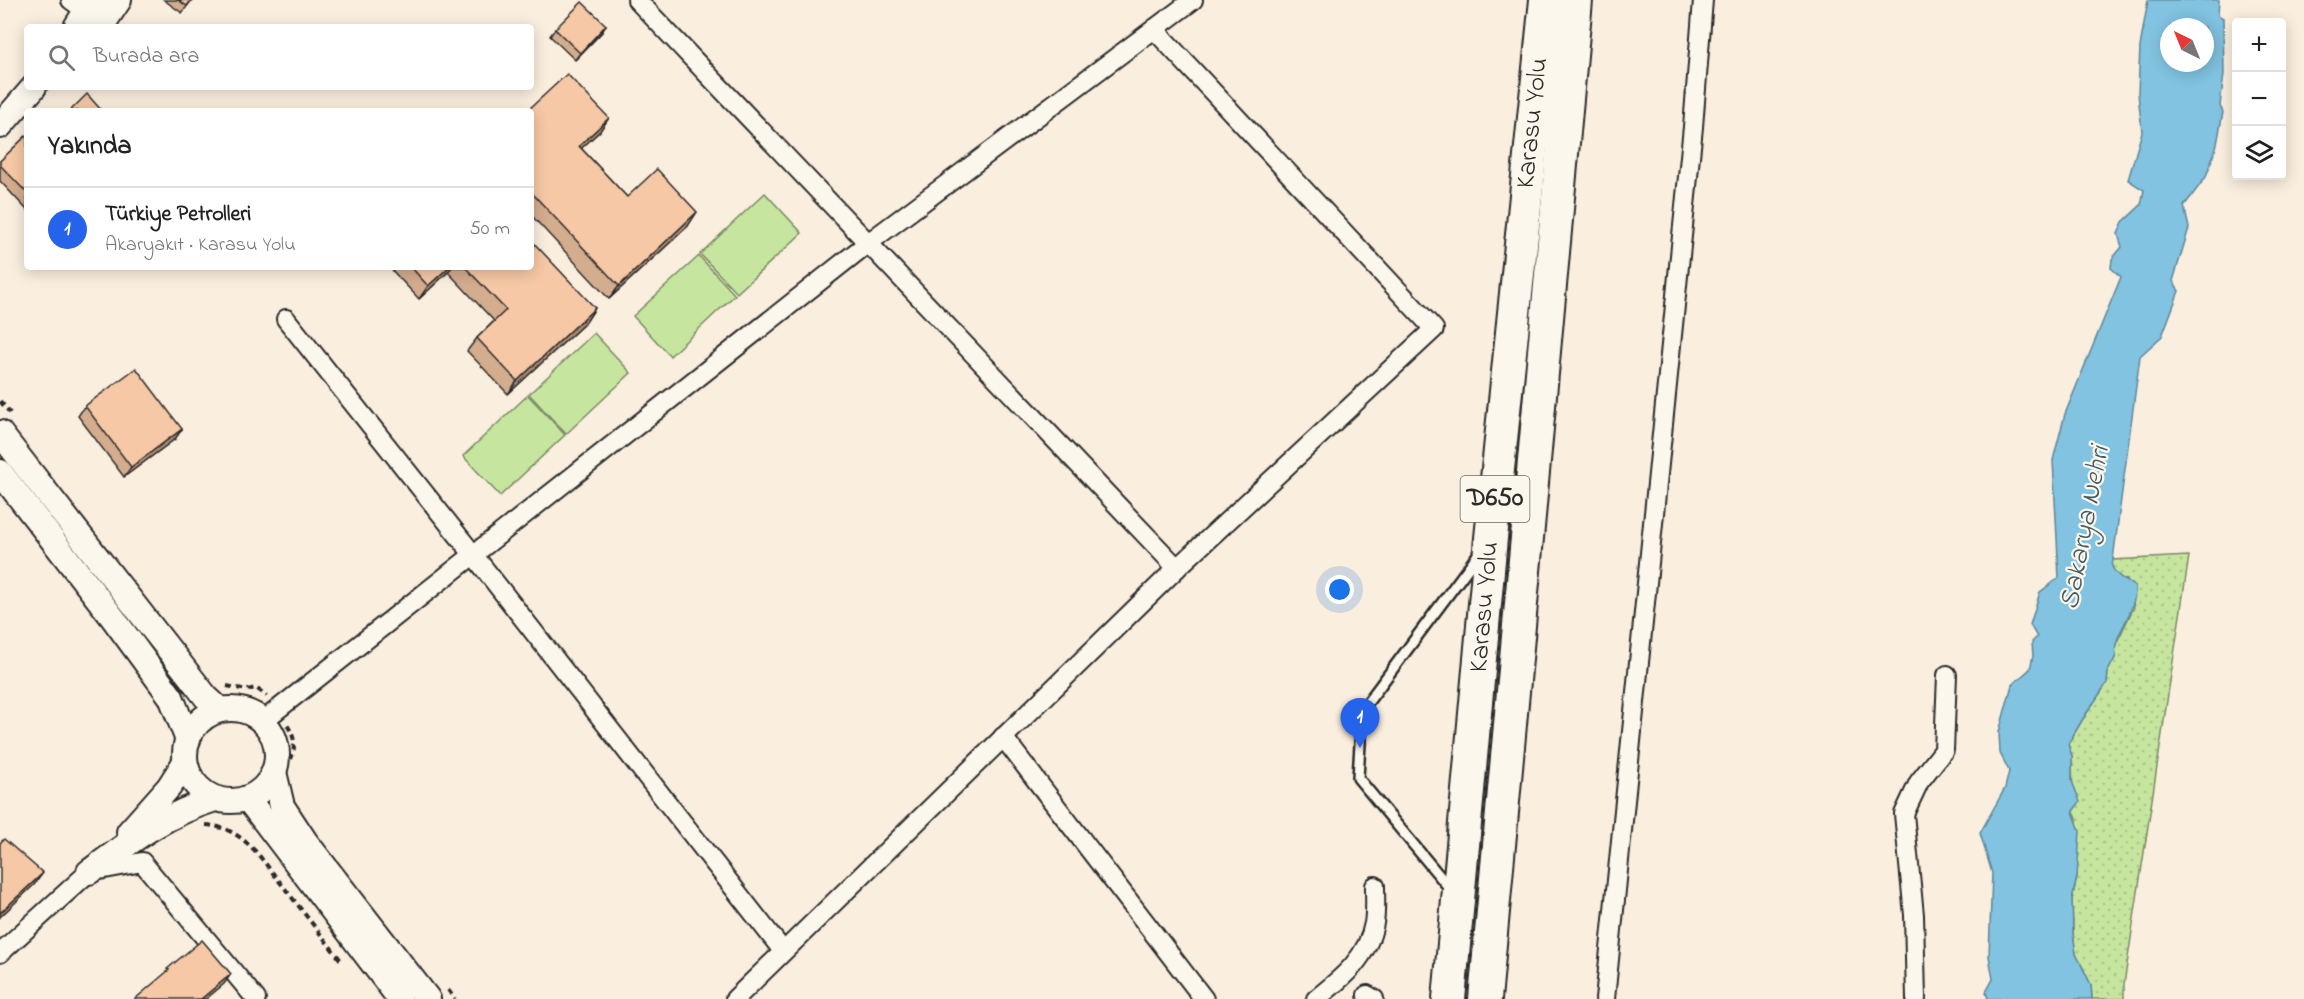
<!DOCTYPE html>
<html lang="tr">
<head>
<meta charset="utf-8">
<style>
  body { margin:0; font-family:"Indie Flower",sans-serif; background:#f6f6f6; color:#222 }
  .controls { position:absolute; right:18px; top:18px; display:grid; overflow:hidden; border-radius:6px; box-shadow:0 3px 15px #0003 }
  .controls button { width:54px; height:54px; display:grid; place-items:center; padding:0; border:0; border-bottom:2px solid #e0e0e0; background:#fff; color:#222; font:30px sans-serif }
  .compass { position:absolute; left:2160px; top:18px; width:54px; height:54px; border-radius:50%; background:#fff; box-shadow:0 3px 15px #0003; rotate:317deg }
  .you { position:absolute; left:1340px; top:590px; width:21px; height:21px; margin:-15px; border:4px solid #fff; border-radius:50%; background:#1a73e8; box-shadow:0 0 0 9px #1a73e833 }
  .badge { display:grid; place-items:center; width:39px; height:39px; border-radius:50%; background:#2563eb; color:#fff; font-size:20px; font-weight:700 }
  .pin { position:absolute; translate:-50% -50px; filter:drop-shadow(0 2px 3px #0008) }
  .pin::after { content:''; position:absolute; top:32px; width:21px; height:18px; background:inherit; clip-path:polygon(0 0,100% 0,50% 100%) }
  .list { margin:0; padding:0; list-style:none }
  h2 { display:flex; justify-content:space-between; align-items:center; height:78px; margin:0; padding:0 24px; font-size:26px }
  h2 small { font-size:20px; font-weight:400; color:#767676 }
  .list li { display:grid; grid-template-columns:39px 1fr auto; gap:18px; align-items:center; box-sizing:border-box; height:84px; padding:0 24px; border-top:2px solid #e0e0e0 }
  .list b { display:block; font-size:22px; white-space:nowrap }
  .list p { margin:0; font-size:20px; white-space:nowrap; color:#767676 }
  .list em { font-size:20px; font-style:normal; color:#767676 }
  .icon { flex:none; width:33px; height:33px; fill:none; stroke:currentColor; stroke-width:2; stroke-linecap:round; stroke-linejoin:round }
  .map { position:relative; flex:none; width:2304px; height:999px; overflow:hidden }
  .search { position:absolute; background:#fff; box-shadow:0 3px 15px #0003; left:24px; top:24px; width:510px; height:66px; display:flex; align-items:center; gap:15px; box-sizing:border-box; padding:0 21px; border-radius:6px; color:#767676; font-size:22px }
  .panel { position:absolute; background:#fff; box-shadow:0 3px 15px #0003; left:24px; top:108px; width:510px; height:162px; border-radius:6px }
  .map>svg:first-child { display:block }
  .grass { fill:url(#grass-dots); stroke:#788864; stroke-width:1.5 }
  .garden { fill:#c6e59e; stroke:#788864; stroke-width:1.5 }
  .water { fill:#81c3e1; stroke:#5f8698; stroke-width:1.5; fill-rule:evenodd }
  .lines { fill:none; stroke-linecap:round; stroke-linejoin:round }
  .lane-casing { stroke:#2b2b2b; stroke-width:14 }
  .street-casing { stroke:#2b2b2b; stroke-width:22 }
  .secondary-casing { stroke:#2b2b2b; stroke-width:28 }
  .highway-casing { stroke:#2b2b2b; stroke-width:36 }
  .path { stroke:#2b2b2b; stroke-width:4; stroke-dasharray:6 4.5; stroke-linecap:butt }
  .lane { stroke:#fbf7ec; stroke-width:9 }
  .street { stroke:#fbf7ec; stroke-width:18 }
  .secondary { stroke:#fbf7ec; stroke-width:24 }
  .highway { stroke:#fbf7ec; stroke-width:32 }
  .wall { fill:#d4ac8e; stroke:#2b2b2b; stroke-width:1.5 }
  .shaded-wall { fill:#ac8c74; stroke:#2b2b2b; stroke-width:1.5 }
  .building { fill:#f6c8a5; stroke:#2b2b2b; stroke-width:1.5 }
  .labels { text-anchor:middle; dominant-baseline:central; stroke-width:4.5; stroke-linejoin:round; paint-order:stroke }
  .shield { fill:#fbf7ec; stroke:#696865; stroke-width:1.5 }
  .shield-label { font-size:26px; font-weight:bold; fill:#2b2b2b }
  .street-label { font-size:27px; fill:#2b2b2b; stroke:#fbf7ec }
  .water-label { font-size:28px; font-style:italic; fill:#455962; stroke:#fbf7ec }
</style>
</head>
<body>
<div class="map">
<svg width="2304" height="999" viewBox="0 0 2304 999">
  <defs>
    <pattern id="grass-dots" width="8" height="8" patternUnits="userSpaceOnUse" patternTransform="scale(1.5)"><rect width="8" height="8" fill="#c6e59e"/><path d="M2 2h.1M6 6h.1" fill="none" stroke="#aac588" stroke-width="1.8" stroke-linecap="round"/></pattern>
  </defs>
  <rect width="100%" height="100%" fill="#faeede"/>
  <filter id="ink" filterUnits="userSpaceOnUse"><feTurbulence type="fractalNoise" baseFrequency=".0167" numOctaves="2"/><feDisplacementMap in="SourceGraphic" scale="12" xChannelSelector="R" yChannelSelector="G"/><feConvolveMatrix kernelMatrix="1 2 1 2 8 2 1 2 1" color-interpolation-filters="sRGB"/></filter>
  <g filter="url(#ink)">
    <path class="grass" d="M2189,556L2124,984V999H2092L2091,985L2076,954L2073,933L2072,899L2077,877V818L2073,811L2072,756L2068,744L2084,717L2107,683L2108,671L2116,656L2114,648L2134,607L2127,580C2117,578 2111,571 2112,560Z"/>
    <g class="garden">
      <path d="M765,193L802,233L737,293L700,254Z"/>
      <path d="M699,256L735,295L670,356L633,316Z"/>
      <path d="M594,333L631,373L566,434L529,394Z"/>
      <path d="M528,395L565,435L500,496L463,456Z"/>
    </g>
    <path class="water" d="M2148,0H2219L2218,15L2223,18L2224,74L2220,106L2223,112L2217,144L2206,177L2184,206L2189,228L2173,281L2179,291L2162,336L2140,356L2112,567C2118,578 2126,580 2135,587C2137,615 2111,635 2116,656L2108,671L2107,683L2084,717L2068,744L2072,756V781L2080,802L2073,811L2080,831L2077,877L2072,899L2073,933L2076,954L2091,985L2092,999H1988L1986,992L1993,979L1989,956L1992,873L1980,833L2005,788L2009,771L2000,753L1999,732L2012,685L2030,669L2033,656L2032,642L2037,637L2030,625L2040,592L2059,578L2053,460L2065,414L2121,277L2111,268L2112,259L2122,247L2118,234L2123,222L2141,205L2144,190L2128,180L2142,132L2138,93L2140,47ZM2169,27H2205V63H2169Z"/>
    <g class="lines">
      <defs>
        <path id="lane" d="M1452,891L1358,778L1362,710L1480,552"/>
        <g id="street">
          <path d="M71,0L86,11"/>
          <path d="M637,0L1177,568"/>
          <path d="M286,319L472,553L783,951"/>
          <path d="M263,721L868,243L1193,0"/>
          <path d="M1003,737L1204,999"/>
          <path d="M0,953L89,872L142,862L256,999"/>
          <path d="M1367,995L1374,999"/>
          <path d="M735,999L1177,568L1434,329L1154,29"/>
          <path d="M1316,999C1342,978 1368,958 1374,923C1376,912 1375,898 1375,886"/>
          <path d="M1605,999L1693,127L1703,0"/>
          <path d="M1916,999L1914,915L1904,814L1919,782L1944,750L1947,675"/>
        </g>
        <g id="secondary">
          <path d="M76,27L93,0"/>
          <path d="M101,27L119,0"/>
          <path d="M0,126L34,87"/>
          <path d="M0,433L206,697L220,710"/>
          <path d="M0,472L113,618L171,697L188,740"/>
          <circle cx="231" cy="755" r="46"/>
          <path d="M274,772L282,806L305,841L428,999"/>
          <path d="M247,798L400,999"/>
          <path d="M129,832L169,787L185,762"/>
          <path d="M89,872C132,840 164,815 215,799"/>
        </g>
        <g id="highway">
          <path d="M1449,999L1491,538L1546,0"/>
          <path d="M1485,999L1576,0"/>
        </g>
      </defs>
      <use href="#lane" class="lane-casing"/>
      <use href="#street" class="street-casing"/>
      <use href="#secondary" class="secondary-casing"/>
      <use href="#highway" class="highway-casing"/>
      <g class="path">
        <path d="M0,401L10,413"/>
        <path d="M227,686L247,690L256,688L267,696"/>
        <path d="M287,725C295,736 296,746 291,759"/>
        <path d="M206,825C230,827 243,838 258,854L343,963"/>
        <path d="M448,990L455,999"/>
      </g>
      <use href="#lane" class="lane"/>
      <use href="#street" class="street"/>
      <use href="#secondary" class="secondary"/>
      <use href="#highway" class="highway"/>
    </g>
    <g class="wall">
      <path d="M164,0H192L182,13Z"/>
      <path d="M606,25L602,32L575,60L550,36L555,29Z"/>
      <path d="M531,111L600,131L581,148L627,197L688,226L609,299L531,215Z"/>
      <path d="M27,135V210L0,181V161Z"/>
      <path d="M389,267H531L595,308L586,322L508,394L467,351L477,338L494,321L448,272L419,299Z"/>
      <path d="M85,406L182,429L175,439L124,477L78,416Z"/>
    </g>
    <g class="shaded-wall">
      <path d="M606,25L602,32L575,60L580,53Z"/>
      <path d="M609,118L600,131L570,159L579,146Z"/>
      <path d="M697,212L688,226L609,299L619,286Z"/>
      <path d="M449,267H452L448,272L419,299L428,286Z"/>
      <path d="M595,308L586,322L508,394L517,381Z"/>
      <path d="M182,429L175,439L124,477L131,467Z"/>
      <path d="M43,873L34,885L0,917V913Z"/>
      <path d="M231,974L224,984L206,999H201Z"/>
    </g>
    <g class="building">
      <path d="M178,0H191L187,6Z"/>
      <path d="M582,2L606,25L580,53L555,29Z"/>
      <path d="M567,74L609,118L579,146L627,197L657,169L697,212L619,286L531,192V111H527Z"/>
      <path d="M87,94L102,111H70Z"/>
      <path d="M27,135V193L0,165V161Z"/>
      <path d="M531,240L595,308L517,381L477,338L506,310L465,267H531Z"/>
      <path d="M411,267H449L428,286Z"/>
      <path d="M136,368L182,429L131,467L85,406Z"/>
      <path d="M4,839L43,873L0,913V843Z"/>
      <path d="M202,940L231,974L201,999H135L169,970L167,969Z"/>
    </g>
  </g>
  <g class="labels">
    <rect class="shield" x="1460.5" y="476" width="69" height="46" rx="4.5"/>
    <g class="shield-label">
      <text x="1495" y="499">D650</text>
    </g>
    <g class="street-label">
      <text transform="translate(1533 123) rotate(-84)">Karasu Yolu</text>
      <text transform="translate(1485 607) rotate(-85)">Karasu Yolu</text>
    </g>
    <g class="water-label">
      <text transform="translate(2086 528) rotate(-79)">Sakarya Nehri</text>
    </g>
  </g>
</svg>
<div class="controls">
<button>+</button>
<button>−</button>
<button><svg class="icon" aria-label="layers" viewBox="0 0 24 24"><path d="M12 4l9 5-9 5-9-5zM3 14l9 5 9-5"/></svg></button>
</div>
<svg class="compass" viewBox="-18 -18 36 36"><path d="M0-13l5 13h-10z" fill="#e53935"/><path d="M0 13l5-13h-10z" fill="#767676"/></svg>
<div class="you"></div>
<div class="pin badge" style="left:1360px;top:748px">1</div>
<div class="search"><svg class="icon" aria-label="search" viewBox="0 0 24 24"><circle cx="10" cy="10" r="6"/><path d="M15 15l6 6"/></svg>Burada ara</div>
<section class="panel">
<h2>Yakında<small></small></h2>
<ul class="list">
<li><span class="badge">1</span><div><b>Türkiye Petrolleri</b><p>Akaryakıt · Karasu Yolu</p></div><em>50 m</em></li>
</ul>
</section>
</div>
</body>
</html>
